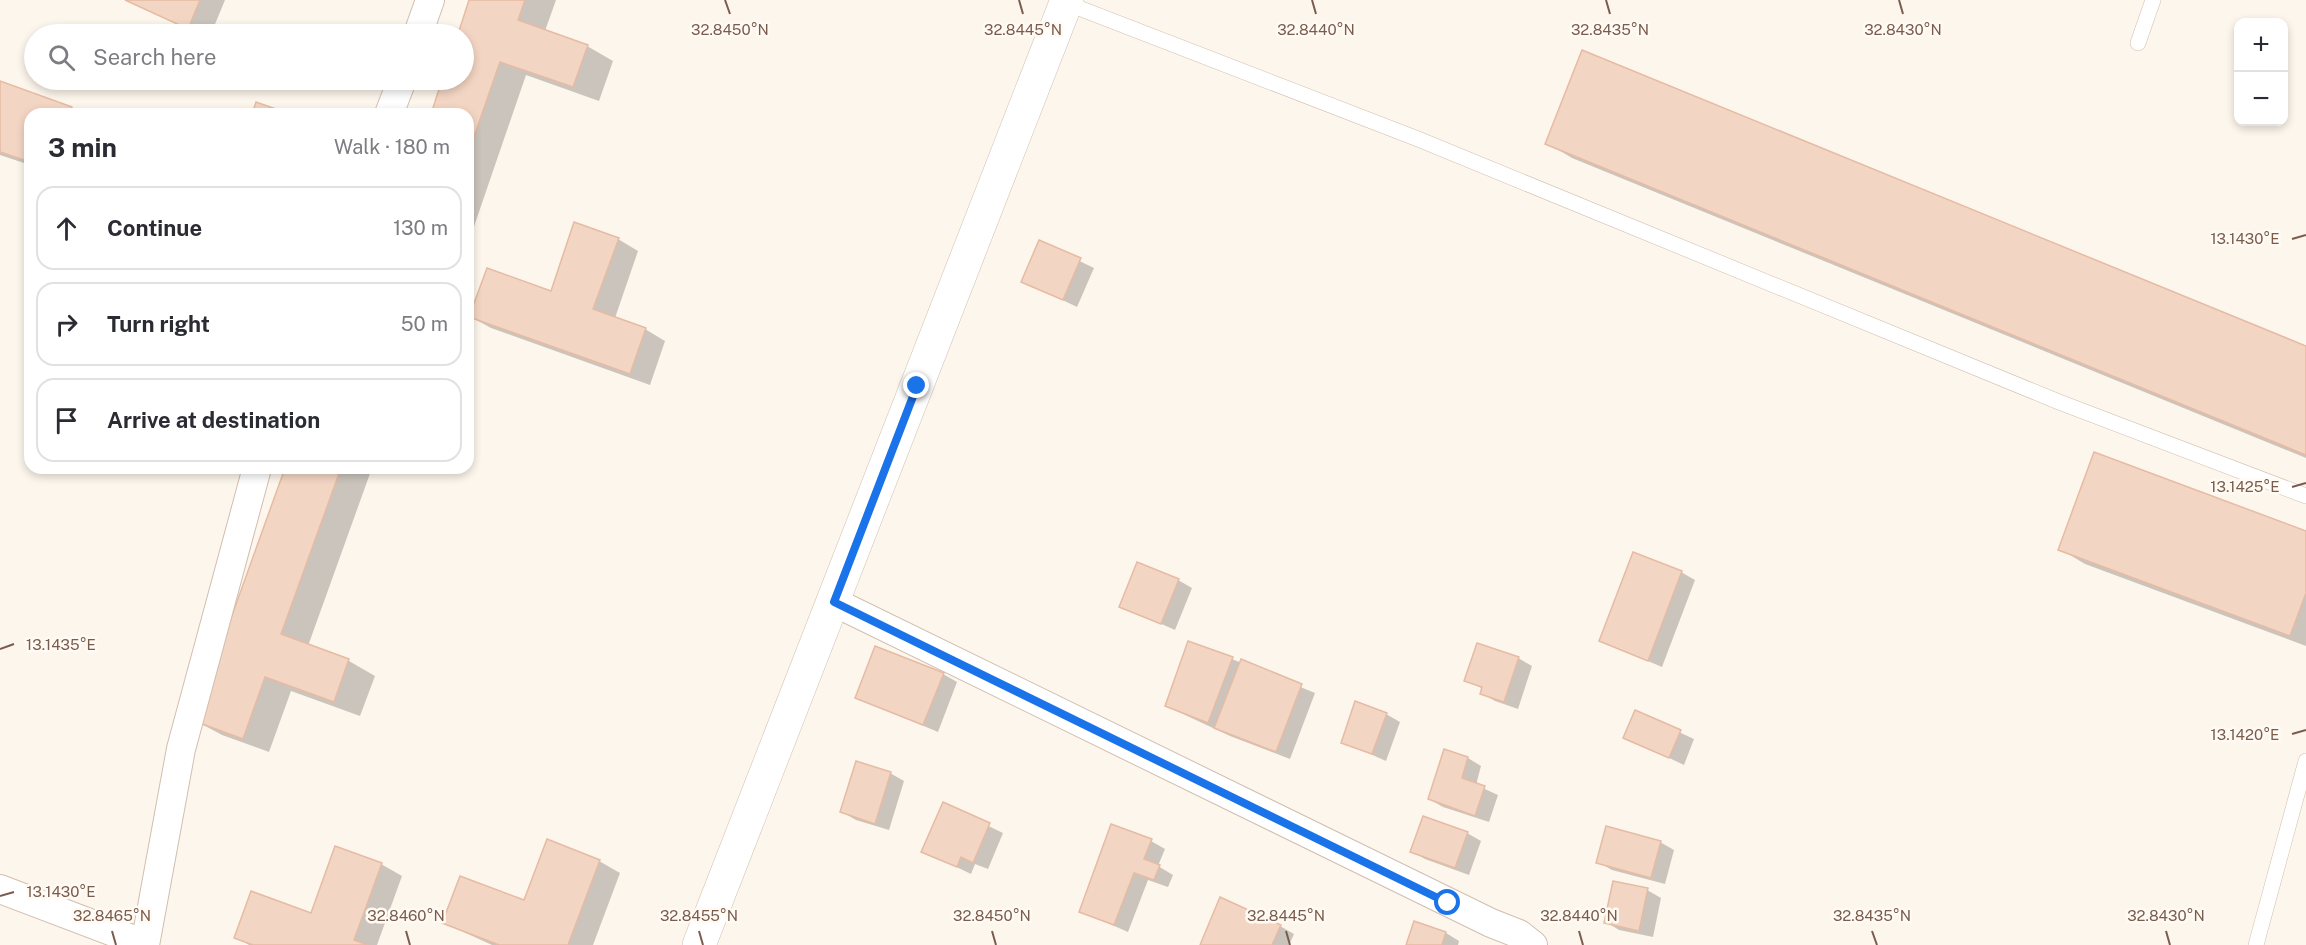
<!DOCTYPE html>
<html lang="en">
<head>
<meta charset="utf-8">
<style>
  body { margin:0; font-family:"Public Sans",sans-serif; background:#f2f2f3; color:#2b2b33 }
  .controls { position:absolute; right:18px; top:18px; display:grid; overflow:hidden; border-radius:12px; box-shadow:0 3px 9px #0003 }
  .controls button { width:54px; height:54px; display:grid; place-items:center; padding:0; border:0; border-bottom:2px solid #e1e1e2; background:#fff; color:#2b2b33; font:30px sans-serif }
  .stop { position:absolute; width:18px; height:18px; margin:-14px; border:4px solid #1a73e8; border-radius:50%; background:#fff }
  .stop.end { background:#1a73e8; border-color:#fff; box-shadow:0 2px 6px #0008 }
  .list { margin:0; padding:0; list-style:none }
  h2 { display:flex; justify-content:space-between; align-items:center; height:78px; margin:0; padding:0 24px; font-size:26px }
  h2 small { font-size:20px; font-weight:400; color:#7c7c81 }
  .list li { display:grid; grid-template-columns:39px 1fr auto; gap:18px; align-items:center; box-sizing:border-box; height:84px; margin:0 12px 12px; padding:0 12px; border:2px solid #e1e1e2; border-radius:18px }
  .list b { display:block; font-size:22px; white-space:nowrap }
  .list em { font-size:20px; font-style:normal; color:#7c7c81 }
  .icon { flex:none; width:33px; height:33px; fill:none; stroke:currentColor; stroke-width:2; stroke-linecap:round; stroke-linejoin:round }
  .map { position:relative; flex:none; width:2306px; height:945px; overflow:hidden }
  .search { position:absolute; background:#fff; box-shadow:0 3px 9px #0003; left:24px; top:24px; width:450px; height:66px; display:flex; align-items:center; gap:15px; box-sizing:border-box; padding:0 21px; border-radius:33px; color:#7c7c81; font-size:22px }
  .panel { position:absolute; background:#fff; box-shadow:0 3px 9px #0003; left:24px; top:108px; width:450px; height:366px; border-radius:18px }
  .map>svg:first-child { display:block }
  .shadow { fill:#0003 }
  .building { fill:#f3d5c3; stroke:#e6bba3; stroke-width:1.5 }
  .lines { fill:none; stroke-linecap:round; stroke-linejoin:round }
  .service-casing { stroke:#d1beb0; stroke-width:16 }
  .minor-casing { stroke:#d1beb0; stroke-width:30 }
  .tertiary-casing { stroke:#d1beb0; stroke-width:34 }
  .service { stroke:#fff; stroke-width:15 }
  .minor { stroke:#fff; stroke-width:28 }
  .tertiary { stroke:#fff; stroke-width:33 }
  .route { stroke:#1a73e8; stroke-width:8 }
  .ticks { fill:none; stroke:#7a5c4d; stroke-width:2 }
  .ticks-label { font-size:15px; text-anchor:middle; fill:#7a5c4d; stroke:#fffaf3; stroke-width:5; stroke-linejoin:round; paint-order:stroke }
</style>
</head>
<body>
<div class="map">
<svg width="2306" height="945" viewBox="0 0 2306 945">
  <rect width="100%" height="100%" fill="#fdf6ec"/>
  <g class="shadow">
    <path d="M126,0H225L211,34H199Z"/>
    <path d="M471,0H556L545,31L587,46L613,61L599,101L526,75L468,244V114H432L444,80H464V34H459Z"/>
    <path d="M0,83L81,114H30V165L0,155Z"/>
    <path d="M1547,143L2306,348V458L1572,158Z"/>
    <path d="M618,239L638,251L615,318L645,329L665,341L650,385L491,328L471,317L552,292Z"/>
    <path d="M1040,242L1094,268L1077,307L1023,281Z"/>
    <path d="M287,468H372L308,646L349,661L375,676L360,716L291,691L269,752L222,735L196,721Z"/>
    <path d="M2306,533V646L2085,564L2060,549Z"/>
    <path d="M1681,572L1695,580L1662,667L1601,641Z"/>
    <path d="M1178,580L1192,588L1175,630L1121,606Z"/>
    <path d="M1518,658L1532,666L1518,709L1495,701L1481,693L1483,689L1466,680Z"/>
    <path d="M1232,659L1315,693L1290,759L1230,736L1166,706Z"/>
    <path d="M943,674L957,682L938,732L857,698Z"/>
    <path d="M1636,712L1694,739L1684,765L1625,737Z"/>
    <path d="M1386,714L1400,722L1386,761L1343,742Z"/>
    <path d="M1468,758L1481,766L1476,785L1498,795L1489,822L1443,807L1429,799Z"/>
    <path d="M890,773L904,781L889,830L856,820L842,812Z"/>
    <path d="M943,804L1003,833L988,869L975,864L971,874L923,851Z"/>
    <path d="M1467,833L1481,841L1469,875L1425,859L1412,851Z"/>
    <path d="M1151,841L1165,849L1158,866L1173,875L1168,887L1148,880L1128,932L1080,911Z"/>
    <path d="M1660,842L1674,850L1665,884L1612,870L1598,862Z"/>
    <path d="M599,861L620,873L593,945H492L444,923L525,902Z"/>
    <path d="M381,864L402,876L377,945H249L236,937L312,915Z"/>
    <path d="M1647,890L1661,898L1653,937L1619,930L1606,922Z"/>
    <path d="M1280,926L1294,934L1289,945H1201Z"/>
    <path d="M1446,933L1459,941L1458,945H1407Z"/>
  </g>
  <g class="building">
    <path d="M125,0H200L188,29Z"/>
    <path d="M469,0H525L518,20L588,45L573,87L500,62L468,154V114H431L442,80H464V34H458Z"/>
    <path d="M1582,50L2306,346V455L1545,144Z"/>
    <path d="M0,81L72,107L69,114H30V162L0,152Z"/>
    <path d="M256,102L290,114H252Z"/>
    <path d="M574,222L619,238L593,309L646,328L630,374L469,317L487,268L551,291Z"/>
    <path d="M1039,240L1081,258L1063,300L1021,282Z"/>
    <path d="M2094,452L2306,531V593L2290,636L2058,550Z"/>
    <path d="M285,468H341L281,634L349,659L334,702L265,677L243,739L194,721Z"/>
    <path d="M1633,552L1682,571L1648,661L1599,641Z"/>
    <path d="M1137,562L1179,579L1161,624L1119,607Z"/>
    <path d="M1188,641L1233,657L1208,723L1165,706Z"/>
    <path d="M1477,643L1519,657L1504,702L1480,694L1482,687L1464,681Z"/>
    <path d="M875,646L944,673L923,725L855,698Z"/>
    <path d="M1241,659L1302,684L1276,752L1214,728Z"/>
    <path d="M1355,701L1387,713L1372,754L1341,743Z"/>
    <path d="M1635,710L1681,730L1669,758L1623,738Z"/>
    <path d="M1444,749L1468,757L1462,778L1485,786L1475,816L1428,799Z"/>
    <path d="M856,761L891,772L875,824L840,812Z"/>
    <path d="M943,802L990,823L973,863L961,857L957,867L921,852Z"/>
    <path d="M1423,816L1468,832L1455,868L1410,852Z"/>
    <path d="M1111,824L1152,839L1144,859L1160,865L1154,880L1134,873L1114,925L1079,912Z"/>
    <path d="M1606,826L1661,841L1651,878L1596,863Z"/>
    <path d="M547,839L600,860L568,945H499L442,923L460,876L524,900Z"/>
    <path d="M335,846L382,863L354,940L368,945H253L234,938L251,891L311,913Z"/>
    <path d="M1613,881L1648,888L1639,931L1604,923Z"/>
    <path d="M1220,897L1281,925L1272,945H1200Z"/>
    <path d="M1414,921L1446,932L1442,945H1406Z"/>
  </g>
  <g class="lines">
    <defs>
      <g id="service">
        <path d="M1066,3L1418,139L2059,402L2306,496"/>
        <path d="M2138,43L2153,0"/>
        <path d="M2256,945L2306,761"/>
      </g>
      <g id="minor">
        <path d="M418,34L430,0"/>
        <path d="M389,114L402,80"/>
        <path d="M834,602L1491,923L1519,934L1533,945"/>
        <path d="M0,889L145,944"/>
        <path d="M145,945L181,749L257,468"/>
      </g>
      <path id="tertiary" d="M699,945L1067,0"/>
    </defs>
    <use href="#service" class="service-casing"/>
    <use href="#minor" class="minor-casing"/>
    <use href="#tertiary" class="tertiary-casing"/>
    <use href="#service" class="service"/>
    <use href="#minor" class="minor"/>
    <use href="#tertiary" class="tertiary"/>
  </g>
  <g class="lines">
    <path class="route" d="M917,386L834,602L1448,903"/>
  </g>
  <path class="ticks" d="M725,0L730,14M1019,0L1023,14M1312,0L1316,14M1606,0L1610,14M1899,0L1903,14M2292,239L2306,235M2292,487L2306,483M0,649L14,644M2292,734L2306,730M0,896L14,892M112,931L116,945M406,931L410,945M699,931L703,945M992,931L996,945M1286,931L1290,945M1579,931L1583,945M1872,931L1877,945M2166,931L2170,945"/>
  <g class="ticks-label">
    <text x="730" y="35">32.8450°N</text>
    <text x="1023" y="35">32.8445°N</text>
    <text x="1316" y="35">32.8440°N</text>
    <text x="1610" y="35">32.8435°N</text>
    <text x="1903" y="35">32.8430°N</text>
    <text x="2245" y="244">13.1430°E</text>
    <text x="2245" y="492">13.1425°E</text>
    <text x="61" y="650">13.1435°E</text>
    <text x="2245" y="740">13.1420°E</text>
    <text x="61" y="897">13.1430°E</text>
    <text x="112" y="921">32.8465°N</text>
    <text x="406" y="921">32.8460°N</text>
    <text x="699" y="921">32.8455°N</text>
    <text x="992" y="921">32.8450°N</text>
    <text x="1286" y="921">32.8445°N</text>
    <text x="1579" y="921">32.8440°N</text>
    <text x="1872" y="921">32.8435°N</text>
    <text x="2166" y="921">32.8430°N</text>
  </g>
</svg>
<div class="controls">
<button>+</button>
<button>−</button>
</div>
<div class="stop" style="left:1448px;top:903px"></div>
<div class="stop end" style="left:917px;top:386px"></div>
<div class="search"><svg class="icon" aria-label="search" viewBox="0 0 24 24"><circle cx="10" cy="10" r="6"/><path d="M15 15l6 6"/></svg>Search here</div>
<section class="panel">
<h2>3 min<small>Walk · 180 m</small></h2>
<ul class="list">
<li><svg class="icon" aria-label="ahead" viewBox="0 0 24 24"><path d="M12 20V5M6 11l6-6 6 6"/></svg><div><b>Continue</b></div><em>130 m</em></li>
<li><svg class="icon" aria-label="right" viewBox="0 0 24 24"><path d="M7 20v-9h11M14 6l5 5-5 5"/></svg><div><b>Turn right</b></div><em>50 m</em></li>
<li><svg class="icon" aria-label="arrive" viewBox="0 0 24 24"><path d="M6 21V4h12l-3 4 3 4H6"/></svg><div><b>Arrive at destination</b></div></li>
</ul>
</section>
</div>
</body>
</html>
